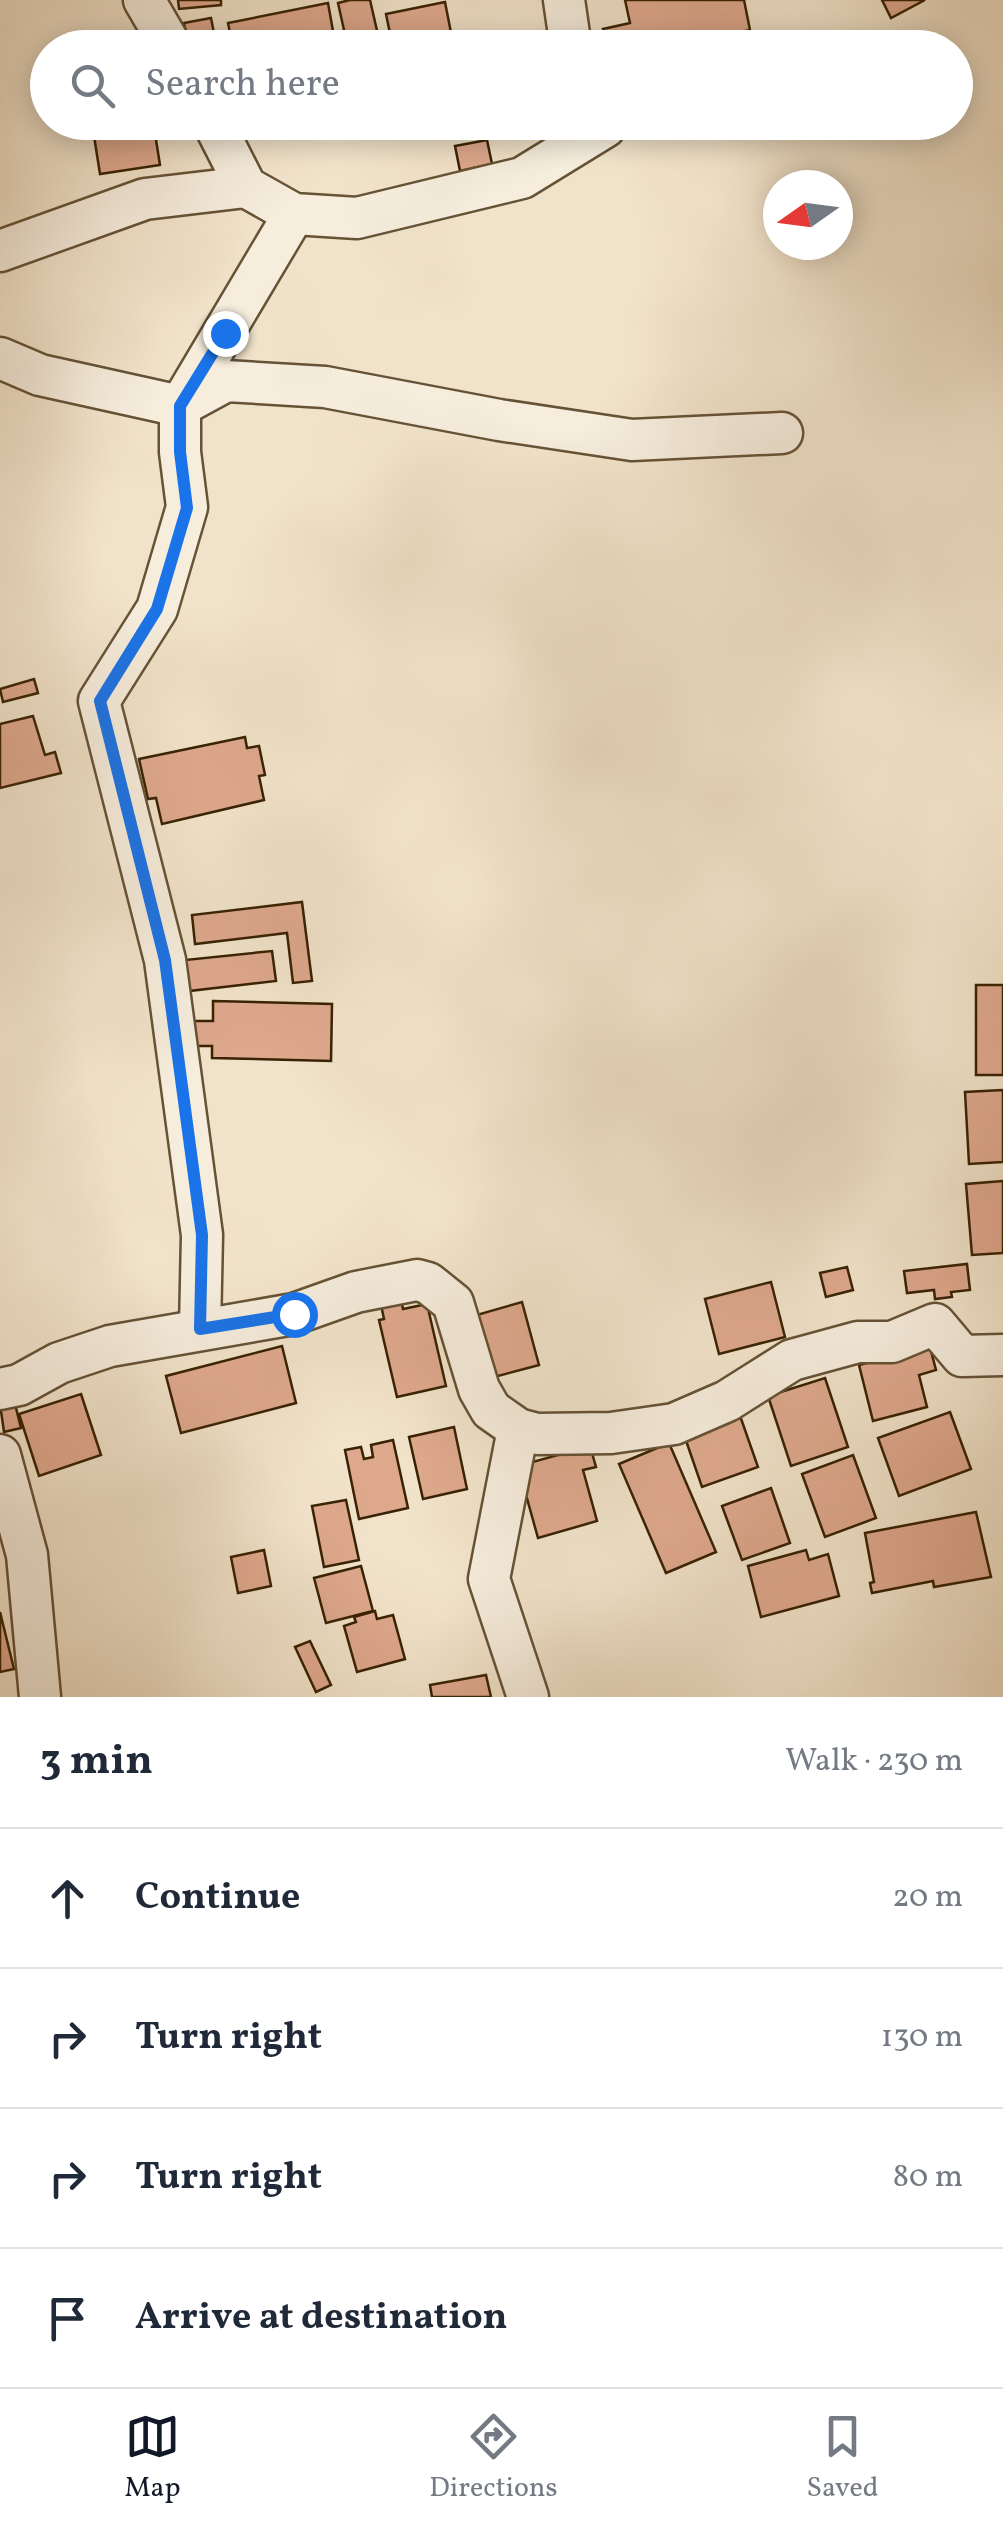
<!DOCTYPE html>
<html lang="en">
<head>
<meta charset="utf-8">
<style>
  body { margin:0; font-family:Vollkorn,serif; background:#f6f6f7; color:#1f2937 }
  .compass { position:absolute; left:763px; top:170px; width:90px; height:90px; border-radius:50%; background:#fff; box-shadow:0 5px 25px #0003; rotate:256deg }
  .stop { position:absolute; width:30px; height:30px; margin:-22px; border:8px solid #1a73e8; border-radius:50%; background:#fff }
  .stop.end { background:#1a73e8; border-color:#fff; box-shadow:0 2px 10px #0008 }
  .list { margin:0; padding:0; list-style:none }
  h2 { display:flex; justify-content:space-between; align-items:center; height:130px; margin:0; padding:0 40px; font-size:42px }
  h2 small { font-size:32px; font-weight:400; color:#747a83 }
  .list li { display:grid; grid-template-columns:65px 1fr auto; gap:30px; align-items:center; box-sizing:border-box; height:140px; padding:0 40px; border-top:2px solid #e0e1e3 }
  .list b { display:block; font-size:38px; white-space:nowrap }
  .list em { font-size:32px; font-style:normal; color:#747a83 }
  .icon { flex:none; width:55px; height:55px; fill:none; stroke:currentColor; stroke-width:2; stroke-linecap:round; stroke-linejoin:round }
  .map { position:relative; flex:none; width:1003px; height:1697px; overflow:hidden }
  .search { position:absolute; background:#fff; box-shadow:0 5px 25px #0003; left:30px; right:30px; top:30px; height:110px; display:flex; align-items:center; gap:25px; box-sizing:border-box; padding:0 35px; border-radius:55px; color:#747a83; font-size:38px }
  .sheet { height:690px; background:#fff }
  nav { display:flex; justify-content:space-around; align-items:center; box-sizing:border-box; height:140px; border-top:2px solid #e0e1e3; background:#fff; font-size:28px; color:#747a83 }
  nav a { display:grid; justify-items:center; gap:5px }
  nav .on { color:#111827 }
  .map>svg:first-child { display:block }
  .building { fill:#dea88d; stroke:#382203; stroke-width:2.5 }
  .lines { fill:none; stroke-linecap:round; stroke-linejoin:round }
  .street-casing { stroke:#665235; stroke-width:45 }
  .street { stroke:#f6eddd; stroke-width:40 }
  .route { stroke:#1a73e8; stroke-width:12 }
</style>
</head>
<body>
<div class="map">
<svg width="1003" height="1697" viewBox="0 0 1003 1697">
  <rect width="100%" height="100%" fill="#f1e3ca"/>
  <filter id="stains"><feTurbulence type="fractalNoise" baseFrequency=".002" numOctaves="4"/><feColorMatrix values="0 0 0 0 .2 0 0 0 0 .09 0 0 0 0 .02 0 0 0 .5 -.17"/></filter>
  <radialGradient id="worn" r=".72"><stop offset=".6" stop-color="#630" stop-opacity="0"/><stop offset="1" stop-color="#630" stop-opacity=".3"/></radialGradient>
  <g class="building">
    <path d="M178,0H221V5L179,9Z"/>
    <path d="M350,0H370L381,48H348L338,3Z"/>
    <path d="M625,0H744L750,30L670,48H607L603,29L630,23Z"/>
    <path d="M882,0H925L891,18Z"/>
    <path d="M445,2L454,48H393L386,14Z"/>
    <path d="M328,3L336,48H233L228,23Z"/>
    <path d="M211,18L217,48H189L184,23Z"/>
    <path d="M366,122H394L395,130L367,134Z"/>
    <path d="M407,122H484V124L408,133Z"/>
    <path d="M154,127L160,165L100,174L94,136Z"/>
    <path d="M487,140L492,164L460,171L455,146Z"/>
    <path d="M34,679L38,693L3,702L0,689Z"/>
    <path d="M33,716L45,755L55,752L61,773L0,788V724Z"/>
    <path d="M245,737L247,748L259,746L265,775L259,776L264,800L162,824L156,798L148,799L139,759Z"/>
    <path d="M302,902L312,981L293,983L287,933L195,944L192,915Z"/>
    <path d="M272,951L276,981L189,991L185,960Z"/>
    <rect x="976" y="985" width="27" height="90"/>
    <path d="M213,1001L332,1004L331,1061L212,1058V1046H189L190,1021H213Z"/>
    <path d="M1003,1090V1162L969,1164L965,1092Z"/>
    <path d="M1003,1181V1253L972,1255L966,1184Z"/>
    <path d="M967,1264L970,1290L951,1292L952,1297L935,1299L934,1290L907,1293L904,1271Z"/>
    <path d="M847,1267L853,1290L826,1297L820,1273Z"/>
    <path d="M771,1282L785,1337L719,1354L705,1299Z"/>
    <path d="M401,1300L403,1309L427,1304L446,1386L397,1397L379,1320L384,1319L381,1305Z"/>
    <path d="M522,1302L539,1365L483,1380L466,1318Z"/>
    <path d="M282,1346L296,1403L181,1433L166,1376Z"/>
    <path d="M930,1347L936,1370L919,1375L927,1407L873,1421L859,1365Z"/>
    <path d="M825,1378L848,1447L791,1466L768,1396Z"/>
    <path d="M81,1394L101,1455L39,1476L19,1414Z"/>
    <path d="M14,1400L21,1428L4,1432L0,1404Z"/>
    <path d="M738,1410L758,1467L702,1487L682,1429Z"/>
    <path d="M950,1412L971,1469L899,1496L878,1438Z"/>
    <path d="M454,1427L467,1489L423,1499L409,1437Z"/>
    <path d="M393,1440L408,1508L359,1519L345,1450L361,1447L364,1459L373,1457L371,1445Z"/>
    <path d="M669,1443L716,1552L666,1573L619,1464Z"/>
    <path d="M590,1446L596,1467L583,1470L597,1521L538,1538L518,1466Z"/>
    <path d="M853,1455L876,1518L825,1537L802,1474Z"/>
    <path d="M771,1488L790,1543L742,1560L722,1506Z"/>
    <path d="M346,1500L359,1560L324,1567L312,1506Z"/>
    <path d="M976,1512L991,1577L934,1587L933,1581L872,1593L870,1583L874,1582L865,1533Z"/>
    <path d="M264,1550L271,1586L238,1593L231,1557Z"/>
    <path d="M806,1550L809,1560L828,1554L839,1596L761,1617L748,1566Z"/>
    <path d="M361,1566L373,1611L326,1623L314,1578Z"/>
    <path d="M375,1611L377,1619L393,1615L405,1659L357,1672L344,1626L356,1622L354,1617Z"/>
    <path d="M0,1612L14,1669L0,1672Z"/>
    <path d="M310,1641L331,1685L316,1692L295,1647Z"/>
    <path d="M486,1675L491,1697H432L430,1685Z"/>
  </g>
  <g class="lines">
    <defs>
      <g id="street">
        <path d="M144,0L172,48"/>
        <path d="M564,0L571,48"/>
        <path d="M213,122L246,187L294,214L357,218L522,178L605,127"/>
        <path d="M0,251L145,199L246,187"/>
        <path d="M0,358L40,375L180,406L226,381L325,387L499,420L632,440L782,433"/>
        <path d="M200,1329L202,1235L165,960L99,701L157,609L187,507L180,452V406L294,214"/>
        <path d="M0,1389L19,1385L59,1363L110,1346L294,1314L356,1292L417,1280L428,1283L453,1303L479,1389L491,1410L518,1429L537,1434L611,1433L674,1424L727,1401L792,1360L858,1342H892L935,1324L962,1356L1003,1355"/>
        <path d="M518,1429L489,1579L528,1697"/>
        <path d="M0,1455L27,1555L40,1697"/>
      </g>
    </defs>
    <use href="#street" class="street-casing"/>
    <use href="#street" class="street"/>
  </g>
  <g class="lines">
    <path class="route" d="M225,333L180,406V452L187,508L157,609L100,701L165,960L202,1235L200,1329L294,1314"/>
  </g>
  <rect width="100%" height="100%" filter="url(#stains)"/>
  <rect width="100%" height="100%" fill="url(#worn)"/>
</svg>
<svg class="compass" viewBox="-18 -18 36 36"><path d="M0-13l5 13h-10z" fill="#e53935"/><path d="M0 13l5-13h-10z" fill="#747a83"/></svg>
<div class="stop" style="left:294px;top:1314px"></div>
<div class="stop end" style="left:225px;top:333px"></div>
<div class="search"><svg class="icon" aria-label="search" viewBox="0 0 24 24"><circle cx="10" cy="10" r="6"/><path d="M15 15l6 6"/></svg>Search here</div>
</div>
<section class="sheet">
<h2>3 min<small>Walk · 230 m</small></h2>
<ul class="list">
<li><svg class="icon" aria-label="ahead" viewBox="0 0 24 24"><path d="M12 20V5M6 11l6-6 6 6"/></svg><div><b>Continue</b></div><em>20 m</em></li>
<li><svg class="icon" aria-label="right" viewBox="0 0 24 24"><path d="M7 20v-9h11M14 6l5 5-5 5"/></svg><div><b>Turn right</b></div><em>130 m</em></li>
<li><svg class="icon" aria-label="right" viewBox="0 0 24 24"><path d="M7 20v-9h11M14 6l5 5-5 5"/></svg><div><b>Turn right</b></div><em>80 m</em></li>
<li><svg class="icon" aria-label="arrive" viewBox="0 0 24 24"><path d="M6 21V4h12l-3 4 3 4H6"/></svg><div><b>Arrive at destination</b></div></li>
</ul>
</section>
<nav>
<a class="on"><svg class="icon" aria-label="map" viewBox="0 0 24 24"><path d="M3 6l6-2 6 2 6-2v14l-6 2-6-2-6 2zM9 4v14M15 6v14"/></svg>Map</a>
<a><svg class="icon" aria-label="directions" viewBox="0 0 24 24"><path d="M12 3l9 9-9 9-9-9zM9 14v-3h6M13 9l2 2-2 2"/></svg>Directions</a>
<a><svg class="icon" aria-label="saved" viewBox="0 0 24 24"><path d="M7 4h10v16l-5-4-5 4z"/></svg>Saved</a>
</nav>
</body>
</html>
